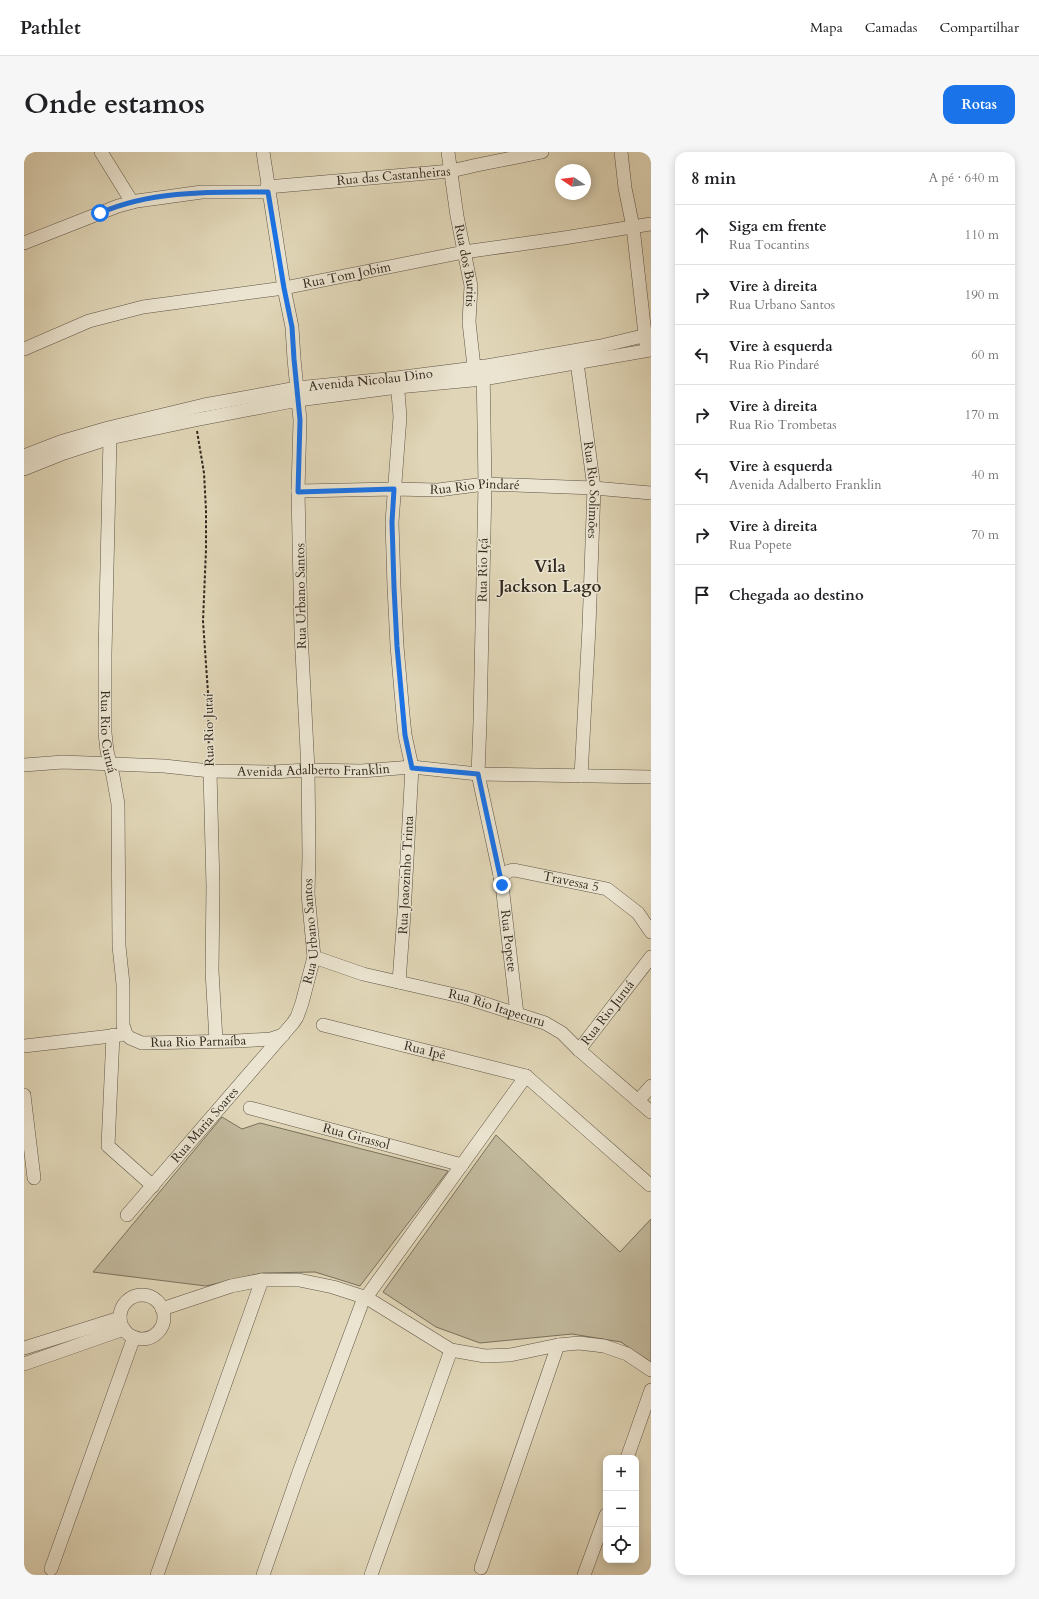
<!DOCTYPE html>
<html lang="pt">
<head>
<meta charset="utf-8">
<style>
  body { margin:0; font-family:Cardo,serif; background:#f6f6f6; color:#202124 }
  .controls { position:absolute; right:12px; bottom:12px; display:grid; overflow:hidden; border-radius:8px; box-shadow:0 2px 10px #0003 }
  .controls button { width:36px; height:36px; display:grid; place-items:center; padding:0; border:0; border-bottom:1px solid #e0e0e0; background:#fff; color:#202124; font:20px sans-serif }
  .compass { position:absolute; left:531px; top:12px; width:36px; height:36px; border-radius:50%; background:#fff; box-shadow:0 2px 10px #0003; rotate:283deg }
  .stop { position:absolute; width:12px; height:12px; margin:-9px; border:3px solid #1a73e8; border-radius:50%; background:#fff }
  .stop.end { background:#1a73e8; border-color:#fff; box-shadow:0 1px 4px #0008 }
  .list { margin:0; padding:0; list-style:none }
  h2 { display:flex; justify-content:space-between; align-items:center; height:52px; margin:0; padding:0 16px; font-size:17px }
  h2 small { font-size:13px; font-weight:400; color:#757577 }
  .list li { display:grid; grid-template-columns:26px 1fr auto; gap:12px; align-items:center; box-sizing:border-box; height:60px; padding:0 16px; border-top:1px solid #e0e0e0 }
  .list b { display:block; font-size:15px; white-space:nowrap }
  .list p { margin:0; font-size:13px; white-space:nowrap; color:#757577 }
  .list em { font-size:13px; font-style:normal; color:#757577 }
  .icon { flex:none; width:22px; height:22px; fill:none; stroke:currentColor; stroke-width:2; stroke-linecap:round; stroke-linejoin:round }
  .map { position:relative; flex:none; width:627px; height:1423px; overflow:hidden; border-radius:12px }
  header { display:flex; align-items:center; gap:24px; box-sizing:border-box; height:56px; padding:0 20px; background:#fff; border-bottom:1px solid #e0e0e0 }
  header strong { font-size:19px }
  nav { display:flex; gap:22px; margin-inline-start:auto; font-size:14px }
  .intro { display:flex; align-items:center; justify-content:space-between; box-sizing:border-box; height:96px; padding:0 24px }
  h1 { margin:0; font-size:28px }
  .button { padding:10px 18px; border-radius:12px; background:#1a73e8; color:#fff; font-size:14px; font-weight:700 }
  main { display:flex; gap:24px; padding:0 24px }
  aside { flex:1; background:#fff; border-radius:12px; box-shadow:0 2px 10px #0003 }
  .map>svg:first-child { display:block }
  .green { fill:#c2b99d; stroke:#7a715e }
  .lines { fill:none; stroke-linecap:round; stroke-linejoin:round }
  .minor-casing { stroke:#5e5445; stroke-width:14 }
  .path { stroke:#32291f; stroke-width:2; stroke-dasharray:3 2; stroke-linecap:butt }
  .minor { stroke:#ebe4d0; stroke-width:13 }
  .route { stroke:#1a73e8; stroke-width:5 }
  .labels { text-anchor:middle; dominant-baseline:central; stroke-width:3; stroke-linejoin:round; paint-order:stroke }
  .street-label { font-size:13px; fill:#32291f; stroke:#ebe4d0 }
  .district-label { font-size:17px; font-weight:bold; fill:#32291f; stroke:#ebe4d0 }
</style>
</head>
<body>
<header>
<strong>Pathlet</strong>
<nav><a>Mapa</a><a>Camadas</a><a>Compartilhar</a></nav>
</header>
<div class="intro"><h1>Onde estamos</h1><a class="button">Rotas</a></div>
<main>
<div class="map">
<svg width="627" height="1423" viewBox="0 0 627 1423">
  <rect width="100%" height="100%" fill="#e0d6b7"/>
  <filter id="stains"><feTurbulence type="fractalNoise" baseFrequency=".005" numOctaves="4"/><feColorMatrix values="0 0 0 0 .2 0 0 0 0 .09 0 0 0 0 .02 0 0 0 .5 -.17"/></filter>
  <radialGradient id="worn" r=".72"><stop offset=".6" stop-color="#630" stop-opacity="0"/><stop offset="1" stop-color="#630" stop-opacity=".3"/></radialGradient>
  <g class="green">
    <path d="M198,965L218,977L236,971L424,1019L336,1134L291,1120L238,1121L182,1134L69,1120Z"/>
    <path d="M472,983L596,1100L627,1067V1211L597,1190L548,1182L456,1191L412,1175L359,1140Z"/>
  </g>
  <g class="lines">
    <defs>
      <g id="minor">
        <path d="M77,0L108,50"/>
        <path id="s1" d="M424,0L433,64L447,134L445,170L451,224"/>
        <path d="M597,0L601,36L609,75L622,191"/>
        <path id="s2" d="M243,35L427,19L453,13L518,0"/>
        <path d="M0,91L94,54L113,49L178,40H244"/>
        <path id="s3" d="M0,197L65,169L119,155L260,136L440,100L540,86L627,72"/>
        <path id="s4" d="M552,203L570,336L565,475L557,624"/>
        <path id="s5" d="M459,214L461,332L456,570L454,622L478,733L493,862"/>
        <path d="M373,228L376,265L368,370L370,435L373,494L379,563L381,583L388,615L380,762L375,830"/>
        <path id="s6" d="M86,286L81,501V581L83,599L89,624L94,652L95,794L99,832V873L102,882L106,886L118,891L213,889L247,887L259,883"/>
        <path id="s7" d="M0,304L36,290L84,276L180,253L273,236L372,226L451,216L577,194L627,182"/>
        <path d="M0,317L40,301L86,286L171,268L274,248L374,235L459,227L627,198"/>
        <path id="s8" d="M274,339L370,337L414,338L461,332L570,336L627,341"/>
        <path id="s9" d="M0,613L39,610L140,614L186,619L248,620L284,618L337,619L388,615L454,622L627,625"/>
        <path d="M186,619L189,734L188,819L192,888"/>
        <path id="s10" d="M476,725L485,719L490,718L583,737L614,761L627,780"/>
        <path id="s11" d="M290,805L339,822L440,845L521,871L538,881L555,898L627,960"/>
        <path id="s12" d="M299,873L502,924L626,1033"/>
        <path d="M89,883L84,994L129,1034"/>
        <path d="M0,894L96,883"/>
        <path id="s13" d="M555,898L627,805"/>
        <path d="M0,943L10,1026"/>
        <path d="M614,949L627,934"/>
        <path id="s14" d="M226,956L438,1013"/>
        <path id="s15" d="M103,1063L269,871L273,865L278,851L290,805L284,742L285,704L284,618L277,480L274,339L276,268L270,207L268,175L260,136L239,0"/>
        <circle cx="118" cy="1165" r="22"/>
        <path d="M138,1157L207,1134L238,1128H275L309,1135L343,1146L427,1198L461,1204L486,1203L534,1193L555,1191L580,1194L603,1202L627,1218"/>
        <path d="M0,1196L96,1166"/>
        <path d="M0,1212L100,1177"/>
        <path d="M603,1306L627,1238"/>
        <path d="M457,1416L534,1193"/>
        <path d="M27,1417L110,1185"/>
        <path d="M133,1423L238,1128"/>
        <path d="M239,1423L275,1320L338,1151L502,924"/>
        <path d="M347,1423L427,1198"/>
        <path d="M560,1423L582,1363"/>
      </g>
    </defs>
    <use href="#minor" class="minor-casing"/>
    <path class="path" d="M173,279L180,321L182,358V398L179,469L184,541L185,608"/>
    <use href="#minor" class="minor"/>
  </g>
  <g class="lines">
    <path class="route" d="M76,61C128,38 189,40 244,40L260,136L268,175L270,207L276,268L274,340L370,337L368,370L370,435L373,494L381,583L388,616L454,622L478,733"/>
  </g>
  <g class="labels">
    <g class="street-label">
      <text stroke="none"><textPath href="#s2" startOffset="127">Rua das Castanheiras</textPath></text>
      <text stroke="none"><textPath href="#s1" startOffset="115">Rua dos Buritis</textPath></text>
      <text stroke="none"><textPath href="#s3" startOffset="333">Rua Tom Jobim</textPath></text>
      <text stroke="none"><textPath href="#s7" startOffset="356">Avenida Nicolau Dino</textPath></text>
      <text stroke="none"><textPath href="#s8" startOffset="177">Rua Rio Pindaré</textPath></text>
      <text stroke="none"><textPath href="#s4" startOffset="136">Rua Rio Solimões</textPath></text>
      <text transform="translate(459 418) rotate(-89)">Rua Rio Içá</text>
      <text transform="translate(277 444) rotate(-91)">Rua Urbano Santos</text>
      <text transform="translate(185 578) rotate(-91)">Rua Rio Jutaí</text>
      <text stroke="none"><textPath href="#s6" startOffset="294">Rua Rio Curuá</textPath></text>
      <text stroke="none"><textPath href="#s9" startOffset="290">Avenida Adalberto Franklin</textPath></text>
      <text transform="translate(382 723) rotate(-87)">Rua Joaozinho Trinta</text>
      <text stroke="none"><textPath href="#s10" startOffset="74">Travessa 5</textPath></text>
      <text stroke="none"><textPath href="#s15" startOffset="349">Rua Urbano Santos</textPath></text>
      <text stroke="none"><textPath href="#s5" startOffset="578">Rua Popete</textPath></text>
      <text stroke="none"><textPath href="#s11" startOffset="190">Rua Rio Itapecuru</textPath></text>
      <text stroke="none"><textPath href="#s13" startOffset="47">Rua Rio Juruá</textPath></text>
      <text stroke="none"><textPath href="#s6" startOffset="673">Rua Rio Parnaíba</textPath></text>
      <text stroke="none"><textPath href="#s12" startOffset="105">Rua Ipê</textPath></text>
      <text stroke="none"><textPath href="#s15" startOffset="119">Rua Maria Soares</textPath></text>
      <text stroke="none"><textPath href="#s14" startOffset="110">Rua Girassol</textPath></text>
    </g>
    <g class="district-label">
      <text x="526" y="414">Vila<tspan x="526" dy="20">Jackson Lago</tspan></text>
    </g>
  </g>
  <rect width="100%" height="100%" filter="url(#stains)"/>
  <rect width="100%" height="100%" fill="url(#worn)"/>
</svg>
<div class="controls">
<button>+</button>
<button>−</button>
<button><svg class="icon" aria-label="locate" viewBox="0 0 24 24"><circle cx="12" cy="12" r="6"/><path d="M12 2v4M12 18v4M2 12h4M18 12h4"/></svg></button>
</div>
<svg class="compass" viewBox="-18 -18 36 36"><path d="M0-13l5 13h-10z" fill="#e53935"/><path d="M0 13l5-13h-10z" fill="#757577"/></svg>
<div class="stop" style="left:76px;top:61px"></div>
<div class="stop end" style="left:478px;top:733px"></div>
</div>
<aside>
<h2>8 min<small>A pé · 640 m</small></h2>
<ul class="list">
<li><svg class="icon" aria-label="ahead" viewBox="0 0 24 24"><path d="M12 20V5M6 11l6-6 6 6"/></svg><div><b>Siga em frente</b><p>Rua Tocantins</p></div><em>110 m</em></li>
<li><svg class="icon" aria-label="right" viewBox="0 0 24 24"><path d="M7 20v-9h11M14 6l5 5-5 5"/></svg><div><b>Vire à direita</b><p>Rua Urbano Santos</p></div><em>190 m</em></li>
<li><svg class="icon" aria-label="left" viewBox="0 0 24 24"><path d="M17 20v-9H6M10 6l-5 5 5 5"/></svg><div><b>Vire à esquerda</b><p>Rua Rio Pindaré</p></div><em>60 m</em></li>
<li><svg class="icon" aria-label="right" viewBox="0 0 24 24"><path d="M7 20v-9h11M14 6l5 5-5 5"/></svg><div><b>Vire à direita</b><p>Rua Rio Trombetas</p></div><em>170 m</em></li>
<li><svg class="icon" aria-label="left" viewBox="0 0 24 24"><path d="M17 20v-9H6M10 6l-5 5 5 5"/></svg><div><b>Vire à esquerda</b><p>Avenida Adalberto Franklin</p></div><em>40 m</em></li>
<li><svg class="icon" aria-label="right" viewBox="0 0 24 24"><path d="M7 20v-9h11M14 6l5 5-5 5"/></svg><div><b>Vire à direita</b><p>Rua Popete</p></div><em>70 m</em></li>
<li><svg class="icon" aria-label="arrive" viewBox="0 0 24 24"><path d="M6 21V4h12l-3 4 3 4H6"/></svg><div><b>Chegada ao destino</b></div></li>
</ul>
</aside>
</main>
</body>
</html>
